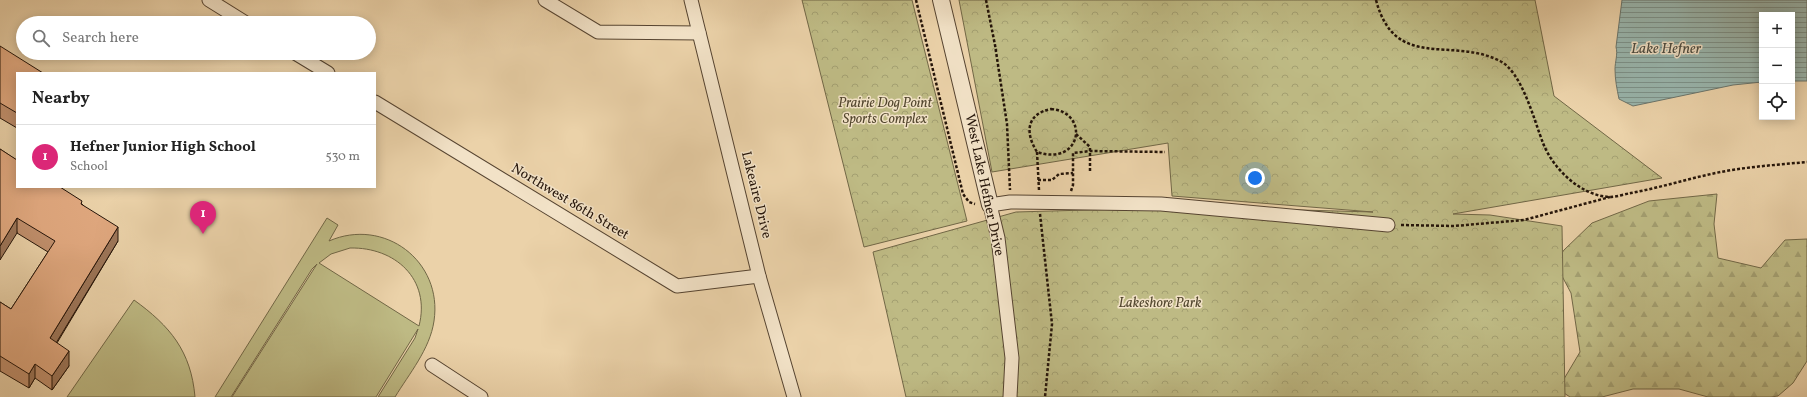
<!DOCTYPE html>
<html lang="en">
<head>
<meta charset="utf-8">
<style>
  body { margin:0; font-family:Vollkorn,serif; background:#f6f6f6; color:#222 }
  .controls { position:absolute; right:12px; top:12px; display:grid; overflow:hidden; border-radius:0px; box-shadow:0 2px 10px #0003 }
  .controls button { width:36px; height:36px; display:grid; place-items:center; padding:0; border:0; border-bottom:1px solid #e0e0e0; background:#fff; color:#222; font:20px sans-serif }
  .you { position:absolute; left:1255px; top:178px; width:14px; height:14px; margin:-10px; border:3px solid #fff; border-radius:50%; background:#1a73e8; box-shadow:0 0 0 6px #1a73e833 }
  .badge { display:grid; place-items:center; width:26px; height:26px; border-radius:50%; background:#db2777; color:#fff; font-size:13px; font-weight:700 }
  .pin { position:absolute; translate:-50% -33px; filter:drop-shadow(0 1px 2px #0008) }
  .pin::after { content:''; position:absolute; top:21px; width:14px; height:12px; background:inherit; clip-path:polygon(0 0,100% 0,50% 100%) }
  .list { margin:0; padding:0; list-style:none }
  h2 { display:flex; justify-content:space-between; align-items:center; height:52px; margin:0; padding:0 16px; font-size:17px }
  h2 small { font-size:13px; font-weight:400; color:#767676 }
  .list li { display:grid; grid-template-columns:26px 1fr auto; gap:12px; align-items:center; box-sizing:border-box; height:64px; padding:0 16px; border-top:1px solid #e0e0e0 }
  .list b { display:block; font-size:15px; white-space:nowrap }
  .list p { margin:0; font-size:13px; white-space:nowrap; color:#767676 }
  .list em { font-size:13px; font-style:normal; color:#767676 }
  .icon { flex:none; width:22px; height:22px; fill:none; stroke:currentColor; stroke-width:2; stroke-linecap:round; stroke-linejoin:round }
  .map { position:relative; flex:none; width:1807px; height:397px; overflow:hidden }
  .search { position:absolute; background:#fff; box-shadow:0 2px 10px #0003; left:16px; top:16px; width:360px; height:44px; display:flex; align-items:center; gap:10px; box-sizing:border-box; padding:0 14px; border-radius:22px; color:#767676; font-size:15px }
  .panel { position:absolute; background:#fff; box-shadow:0 2px 10px #0003; left:16px; top:72px; width:360px; height:116px; border-radius:0px }
  .map>svg:first-child { display:block }
  .grass { fill:#beba84; stroke:#716746; fill-rule:evenodd }
  .forest { fill:url(#forest-firs); stroke:#716746 }
  .park { fill:url(#park-crowns); stroke:#716746 }
  .water { fill:url(#water-rules); stroke:#6a756c }
  .lines { fill:none; stroke-linecap:round; stroke-linejoin:round }
  .minor-casing { stroke:#564431; stroke-width:15 }
  .tertiary-casing { stroke:#564431; stroke-width:18 }
  .path { stroke:#241409; stroke-width:2.5; stroke-dasharray:3 2; stroke-linecap:butt }
  .minor { stroke:#f2e2c7; stroke-width:13 }
  .tertiary { stroke:#f2e2c7; stroke-width:16 }
  .wall { fill:#c1906d; stroke:#241409 }
  .shaded-wall { fill:#9d7659; stroke:#241409 }
  .building { fill:#e0a87f; stroke:#241409 }
  .labels { text-anchor:middle; dominant-baseline:central; stroke-width:3; stroke-linejoin:round; paint-order:stroke }
  .park-label { font-size:14px; font-style:italic; fill:#52462e; stroke:#f2e2c7 }
  .street-label { font-size:14px; fill:#241409; stroke:#f2e2c7 }
  .water-label { font-size:15px; font-style:italic; fill:#4d4d43; stroke:#f2e2c7 }
</style>
</head>
<body>
<div class="map">
<svg width="1807" height="397" viewBox="0 0 1807 397">
  <defs>
    <pattern id="forest-firs" width="22" height="20" patternUnits="userSpaceOnUse"><rect width="22" height="20" fill="#beba84"/><path d="M5 1l3.5 6h-7zM16 11l3.5 6h-7z" fill="#a39f71"/></pattern>
    <pattern id="park-crowns" width="20" height="18" patternUnits="userSpaceOnUse"><rect width="20" height="18" fill="#beba84"/><path d="M2 6a3 3 0 1 1 6 0M12 15a3 3 0 1 1 6 0" fill="none" stroke="#a39f71"/></pattern>
    <pattern id="water-rules" width="6" height="5" patternUnits="userSpaceOnUse"><rect width="6" height="5" fill="#99b6ae"/><path d="M0 2.5h6" fill="none" stroke="#7d938c"/></pattern>
  </defs>
  <rect width="100%" height="100%" fill="#ebd2a9"/>
  <filter id="stains"><feTurbulence type="fractalNoise" baseFrequency=".005" numOctaves="4"/><feColorMatrix values="0 0 0 0 .2 0 0 0 0 .09 0 0 0 0 .02 0 0 0 .5 -.17"/></filter>
  <radialGradient id="worn" r=".72"><stop offset=".6" stop-color="#630" stop-opacity="0"/><stop offset="1" stop-color="#630" stop-opacity=".3"/></radialGradient>
  <g class="grass">
    <path d="M327,218L338,225L329,241C384,217 443,261 434,321C430,349 409,374 395,397H378L415,338L418,329L376,397H232L317,264L312,269L231,397H215ZM350,248C395,247 431,279 419,326L319,263L331,254Z"/>
    <path d="M134,300C170,326 191,351 195,397H67Z"/>
  </g>
  <path class="forest" d="M1717,194L1714,224L1718,258L1761,268L1785,240L1807,239V361L1793,383L1778,396L1771,397H1708L1679,389H1633L1602,397H1570L1558,389L1580,352L1571,293L1555,263L1564,250L1592,223L1649,201Z"/>
  <g class="park">
    <path d="M802,0H912L967,221L864,247Z"/>
    <path d="M959,0H1535L1554,96L1662,178L1453,214L1490,215L1562,226L1565,397H906L873,252L1016,212L1193,207L1373,212L1172,196L1168,143L992,172Z"/>
  </g>
  <path class="water" d="M1622,0H1807V81H1792V15H1762V82L1733,85L1633,106L1619,99C1617,89 1615,80 1615,69C1615,62 1618,54 1616,47Z"/>
  <g class="lines">
    <defs>
      <g id="minor">
        <path d="M209,0L246,23"/>
        <path d="M545,0L598,32L699,33"/>
        <path d="M691,0L759,276L794,397"/>
        <path d="M295,53L328,73"/>
        <path d="M375,102L677,286L759,276"/>
        <path d="M432,365L481,397"/>
        <path d="M1010,397L1012,358L998,238L990,205L1010,202L1161,204L1388,225"/>
      </g>
      <path id="tertiary" d="M941,0L990,205"/>
    </defs>
    <use href="#minor" class="minor-casing"/>
    <use href="#tertiary" class="tertiary-casing"/>
    <g class="path">
      <path d="M916,0L963,194L969,202L975,204"/>
      <path d="M986,0L995,45L1007,124L1010,190"/>
      <path d="M1376,0C1395,72 1451,36 1500,61C1522,72 1534,120 1543,143C1553,169 1581,196 1610,197C1617,197 1625,194 1631,193C1658,188 1684,180 1711,174C1742,167 1775,165 1807,162"/>
      <path d="M1051,109C1090,112 1082,167 1037,152C1025,133 1026,114 1051,109Z"/>
      <path d="M1076,134L1090,147V173"/>
      <path d="M1037,152L1039,190"/>
      <path d="M1038,180H1052L1059,174L1073,173"/>
      <path d="M1071,191L1073,185V153L1090,151L1165,152"/>
      <path d="M1040,214L1052,324L1045,397"/>
      <path d="M1401,225L1454,226L1524,220L1610,197"/>
    </g>
    <use href="#minor" class="minor"/>
    <use href="#tertiary" class="tertiary"/>
  </g>
  <g class="wall">
    <path d="M0,46L17,73V128L0,118Z"/>
    <path d="M0,149L82,204L118,241L57,343L69,366L52,390L35,378L29,388L0,371V302L11,309L48,252L17,233Z"/>
  </g>
  <g class="shaded-wall">
    <path d="M17,218V233L0,260V246Z"/>
    <path d="M118,227V241L50,353V338Z"/>
    <path d="M69,351V366L52,390V376Z"/>
    <path d="M35,364V378L29,388V374Z"/>
  </g>
  <g class="building">
    <path d="M0,46L43,73H17V113L0,103Z"/>
    <path d="M0,149L17,160V187H60L82,201L81,204L118,227L50,338L69,351L52,376L35,364L29,374L0,356V302L11,309L55,241L17,218L0,246Z"/>
  </g>
  <g class="labels">
    <g class="park-label">
      <text x="885" y="103">Prairie Dog Point<tspan x="885" dy="16">Sports Complex</tspan></text>
      <text x="1160" y="303">Lakeshore Park</text>
    </g>
    <g class="street-label">
      <text transform="translate(984 185) rotate(78)">West Lake Hefner Drive</text>
      <text transform="translate(756 195) rotate(76)">Lakeaire Drive</text>
      <text transform="translate(570 202) rotate(31)">Northwest 86th Street</text>
    </g>
    <g class="water-label">
      <text x="1666" y="49">Lake Hefner</text>
    </g>
  </g>
  <rect width="100%" height="100%" filter="url(#stains)"/>
  <rect width="100%" height="100%" fill="url(#worn)"/>
</svg>
<div class="controls">
<button>+</button>
<button>−</button>
<button><svg class="icon" aria-label="locate" viewBox="0 0 24 24"><circle cx="12" cy="12" r="6"/><path d="M12 2v4M12 18v4M2 12h4M18 12h4"/></svg></button>
</div>
<div class="you"></div>
<div class="pin badge" style="left:203px;top:234px">1</div>
<div class="search"><svg class="icon" aria-label="search" viewBox="0 0 24 24"><circle cx="10" cy="10" r="6"/><path d="M15 15l6 6"/></svg>Search here</div>
<section class="panel">
<h2>Nearby<small></small></h2>
<ul class="list">
<li><span class="badge">1</span><div><b>Hefner Junior High School</b><p>School</p></div><em>530 m</em></li>
</ul>
</section>
</div>
</body>
</html>
